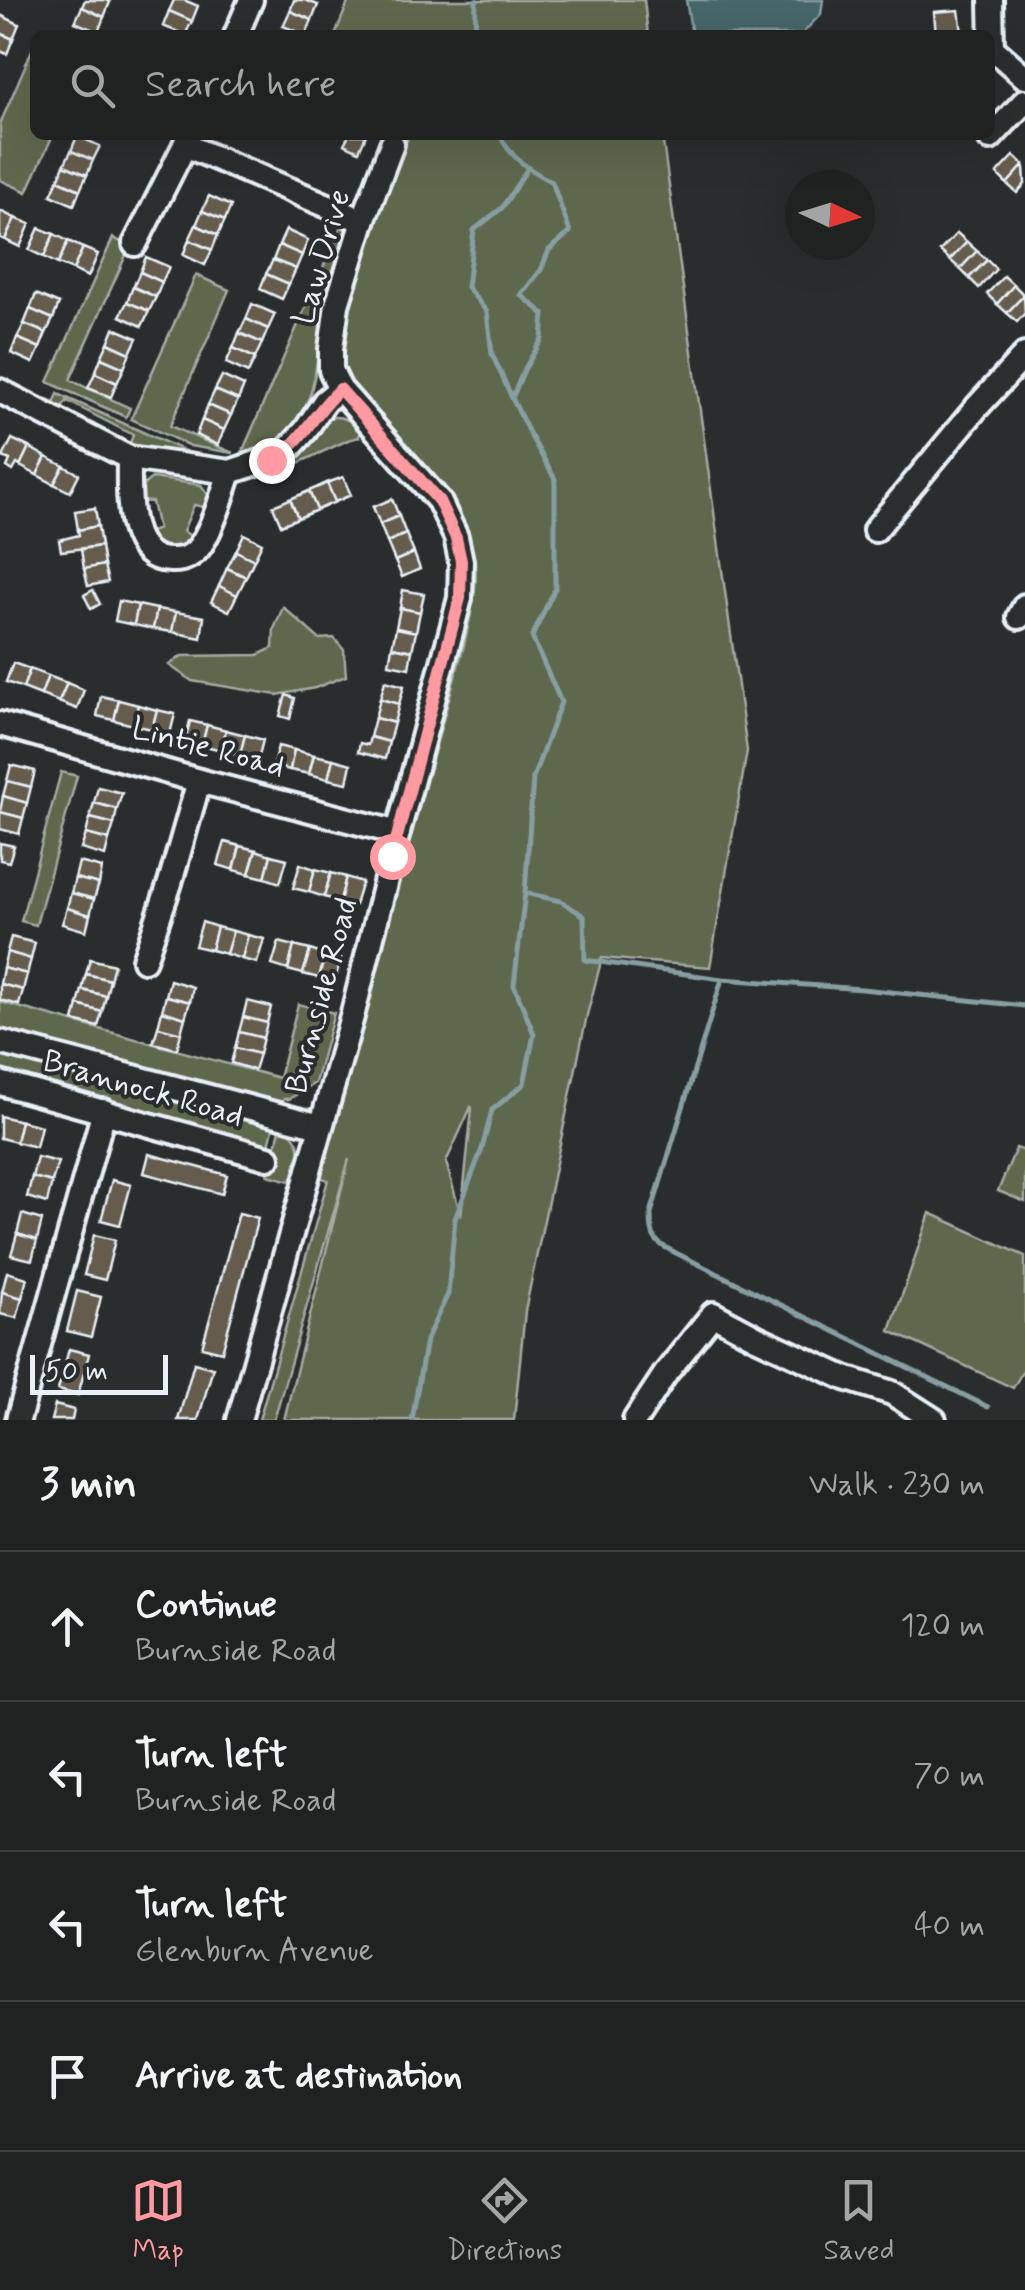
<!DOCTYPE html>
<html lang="en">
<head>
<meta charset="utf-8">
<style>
  body { margin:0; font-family:Mynerve,sans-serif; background:#2d2f2f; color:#f1f3f6 }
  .compass { position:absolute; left:785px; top:170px; width:90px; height:90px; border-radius:50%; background:#202222; box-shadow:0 10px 40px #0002; rotate:94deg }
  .scale { position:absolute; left:30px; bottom:25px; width:138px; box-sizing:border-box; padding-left:10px; border:5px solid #e8f1f8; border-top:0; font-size:28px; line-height:35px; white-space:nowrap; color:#e8f1f8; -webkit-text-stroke:8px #2a2d2e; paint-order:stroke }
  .stop { position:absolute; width:30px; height:30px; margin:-22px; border:8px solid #ff9aa2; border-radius:50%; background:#fff }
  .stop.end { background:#ff9aa2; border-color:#fff; box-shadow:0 2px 10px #0008 }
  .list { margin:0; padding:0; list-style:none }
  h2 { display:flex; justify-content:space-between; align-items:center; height:130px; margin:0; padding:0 40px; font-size:42px }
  h2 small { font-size:32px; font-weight:400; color:#a2a4a5 }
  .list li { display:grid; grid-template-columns:65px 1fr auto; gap:30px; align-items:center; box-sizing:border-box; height:150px; padding:0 40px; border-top:2px solid #3d3f40 }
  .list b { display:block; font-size:38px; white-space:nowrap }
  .list p { margin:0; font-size:32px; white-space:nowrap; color:#a2a4a5 }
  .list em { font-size:32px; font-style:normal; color:#a2a4a5 }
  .icon { flex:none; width:55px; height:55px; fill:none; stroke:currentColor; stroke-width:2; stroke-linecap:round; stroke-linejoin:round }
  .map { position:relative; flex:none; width:1025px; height:1420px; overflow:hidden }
  .search { position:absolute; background:#202222; box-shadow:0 10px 40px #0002; left:30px; right:30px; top:30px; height:110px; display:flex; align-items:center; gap:25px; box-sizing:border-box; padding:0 35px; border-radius:15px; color:#a2a4a5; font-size:38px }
  .sheet { height:730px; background:#202222 }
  nav { display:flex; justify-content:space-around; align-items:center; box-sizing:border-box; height:140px; border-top:2px solid #3d3f40; background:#202222; font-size:28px; color:#a2a4a5 }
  nav a { display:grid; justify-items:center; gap:5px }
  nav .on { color:#ff9aa2 }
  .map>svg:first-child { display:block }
  .green { fill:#5d674e; stroke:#a2aca3; stroke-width:2.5; fill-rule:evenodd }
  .water { fill:#476669; stroke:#879ea2; stroke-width:2.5 }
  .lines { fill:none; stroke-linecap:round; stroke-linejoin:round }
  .stream { stroke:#879ea2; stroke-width:5 }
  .building { fill:#655c4d; stroke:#e8f1f8; stroke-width:2.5 }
  .minor-casing { stroke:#e8f1f8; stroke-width:30 }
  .minor { stroke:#2a2d2e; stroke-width:22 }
  .route { stroke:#ff9aa2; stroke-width:12 }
  .labels { text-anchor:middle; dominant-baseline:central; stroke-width:8; stroke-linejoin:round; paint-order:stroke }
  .street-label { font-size:32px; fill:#e8f1f8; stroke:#2a2d2e }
</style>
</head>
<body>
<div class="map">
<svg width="1025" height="1420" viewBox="0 0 1025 1420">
  <rect width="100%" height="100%" fill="#2a2d2e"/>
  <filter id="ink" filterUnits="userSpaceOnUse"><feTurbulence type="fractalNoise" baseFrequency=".01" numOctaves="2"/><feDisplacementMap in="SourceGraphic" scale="20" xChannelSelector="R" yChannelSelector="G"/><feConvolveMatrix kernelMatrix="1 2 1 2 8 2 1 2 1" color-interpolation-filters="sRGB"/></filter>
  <g filter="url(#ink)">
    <g class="green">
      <path d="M349,0H644L648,35H335Z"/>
      <path d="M35,43V135H53L27,192L0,180V124Z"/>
      <path d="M409,135H662L747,751L710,967L602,958L587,1015L525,1311L514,1420H284L349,1159L274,1420H259L328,1180L317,1176L465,641C470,616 478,590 475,565C468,506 422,466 384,426C369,411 348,391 344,370C340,350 345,329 350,310C363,249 387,192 409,135ZM471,1107L472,1108L461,1216L446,1162Z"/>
      <path d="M343,222L348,230L347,235C339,262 329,289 324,317C314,363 320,404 281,438C269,449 255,456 240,457Z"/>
      <path d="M113,238L130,246L70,380L130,408L126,417L48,382Z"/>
      <path d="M196,275L229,290L170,426L233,453L190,446L131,419Z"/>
      <path d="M58,394L187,452L228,460L167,455L129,446L133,435L67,401L59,412L52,408Z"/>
      <path d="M332,417C345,416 351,421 360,430L359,437L348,440L292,466L290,464C304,449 315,427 332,417Z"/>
      <path d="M152,478L201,485L209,496L208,508L194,505L183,531L194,538L184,549L161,551L145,534L158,529L152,502L138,501C138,491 143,484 152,478Z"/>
      <path d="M283,607L319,639L334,638L344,650L346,676L315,688L277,695L192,681L169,665L182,656L258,655L273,648L274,629Z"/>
      <path d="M61,772L77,776L36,925L21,921Z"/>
      <path d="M0,1002L279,1078L298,1004L334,1013L315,1083L289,1099H284L281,1104L0,1031Z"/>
      <path d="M0,1054L274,1125L269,1145L0,1074Z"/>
      <path d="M281,1126C306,1139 301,1159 294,1182L268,1175Z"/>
      <path d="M1016,1148L1025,1151V1202L998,1191Z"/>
      <path d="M930,1213L1025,1256V1367L1013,1388L890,1331Z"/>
    </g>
    <path class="water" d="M686,0H823L821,14L801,35H692Z"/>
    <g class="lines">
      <g class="stream">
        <path d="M475,35L476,0"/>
        <path d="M512,398L492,354L487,312L467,287L474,230L502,208L527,169"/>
        <path d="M525,893L561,901L584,916L585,960L722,979L862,989L1025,1006"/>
        <path d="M722,979L651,1213C651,1240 654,1242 678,1254L988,1407"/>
        <path d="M412,1420L426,1340L448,1294L455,1219L482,1149L492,1110L524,1084L534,1034L514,985L525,893L533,778L561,702L532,637L555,588V479L529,433L512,398L524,370L542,339L544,314L521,295L541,270L549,250L570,232L552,182C531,171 510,158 500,135"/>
      </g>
    </g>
    <g class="building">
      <path d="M85,0H106L110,2L104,17L82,7Z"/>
      <path d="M174,0H184L198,6L192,21L169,11Z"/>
      <path d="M294,0H305L318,5L312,20L290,11Z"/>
      <path d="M82,7L104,17L98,32L75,22Z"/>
      <path d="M959,10L962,33L936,35L934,12Z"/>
      <path d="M169,11L192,21L185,35L163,26Z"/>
      <path d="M290,11L312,20L306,35L283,26Z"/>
      <path d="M0,15L19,24L13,39L0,33Z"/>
      <path d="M0,33L13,39L7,54L0,51Z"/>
      <path d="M349,135H366L359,151L344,144Z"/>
      <path d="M77,136L100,146L93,160L71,151Z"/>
      <path d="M71,151L93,160L87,175L64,165Z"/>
      <path d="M1014,156L1024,165L1007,184L997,174Z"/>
      <path d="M64,165L87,175L80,190L58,180Z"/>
      <path d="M1024,165L1025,184L1017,193L1007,184Z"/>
      <path d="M58,180L80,190L74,205L51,195Z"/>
      <path d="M209,196L231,206L225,220L202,211Z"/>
      <path d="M0,211L15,218L5,240L0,238Z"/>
      <path d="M202,211L225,220L218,235L196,225Z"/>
      <path d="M15,218L30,224L20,247L5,240Z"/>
      <path d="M196,225L218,235L212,250L189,240Z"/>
      <path d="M39,228L54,234L44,257L29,250Z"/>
      <path d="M286,230L308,240L302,255L279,245Z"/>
      <path d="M957,233L967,242L950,260L940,251Z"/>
      <path d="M54,234L68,241L58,264L44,257Z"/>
      <path d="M189,240L212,250L205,265L183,255Z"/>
      <path d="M68,241L83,248L73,270L58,264Z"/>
      <path d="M967,242L977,251L960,269L950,260Z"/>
      <path d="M279,245L302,255L296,269L273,260Z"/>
      <path d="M83,248L98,254L88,277L73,270Z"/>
      <path d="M977,251L987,260L969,278L960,269Z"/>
      <path d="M146,257L169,267L162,282L140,272Z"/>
      <path d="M273,260L296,269L289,284L266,274Z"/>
      <path d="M987,260L996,269L979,288L969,278Z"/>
      <path d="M140,272L162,282L156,297L133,287Z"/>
      <path d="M266,274L289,284L282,299L260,289Z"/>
      <path d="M1004,276L1014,285L997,304L987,294Z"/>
      <path d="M1014,285L1024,295L1007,313L997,304Z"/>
      <path d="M133,287L156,297L149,311L127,302Z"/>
      <path d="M36,294L59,304L53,319L30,309Z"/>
      <path d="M1024,295L1025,313L1017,322L1007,313Z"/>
      <path d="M127,302L149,311L142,326L120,316Z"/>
      <path d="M252,304L275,314L268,329L246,319Z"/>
      <path d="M30,309L53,319L46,333L24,324Z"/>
      <path d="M246,319L268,329L262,343L239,333Z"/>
      <path d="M24,324L46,333L40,348L17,338Z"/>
      <path d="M114,328L137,338L130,353L108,343Z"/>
      <path d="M239,333L262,343L255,358L233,348Z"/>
      <path d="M17,338L40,348L33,363L11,353Z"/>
      <path d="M108,343L130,353L124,368L101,358Z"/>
      <path d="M233,348L255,358L248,373L226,363Z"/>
      <path d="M101,358L124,368L117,383L95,373Z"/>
      <path d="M95,373L117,383L111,397L88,388Z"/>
      <path d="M222,376L244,386L238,400L215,390Z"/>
      <path d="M215,390L238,400L231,415L208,405Z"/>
      <path d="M208,405L231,415L224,430L202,420Z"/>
      <path d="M202,420L224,430L218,445L196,435Z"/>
      <path d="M12,439L29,447L20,466L17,464L13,471L7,467L10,460L3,457Z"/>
      <path d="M29,447L46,457L37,475L20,466Z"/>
      <path d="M46,457L64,466L54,484L37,475Z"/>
      <path d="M64,466L79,474L70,492L54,484Z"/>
      <path d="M343,477L351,495L335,502L327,483Z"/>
      <path d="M327,483L335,502L317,510L309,491Z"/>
      <path d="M309,491L317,510L298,518L290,499Z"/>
      <path d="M290,499L298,518L281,525L273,506Z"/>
      <path d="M392,499L399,516L380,524L373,507Z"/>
      <path d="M95,508L98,526L78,530L75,511Z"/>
      <path d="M399,516L406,534L387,542L380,524Z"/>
      <path d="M98,526L101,546L61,551L59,540L79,535L78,530Z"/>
      <path d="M244,534L262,543L254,560L236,551Z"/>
      <path d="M406,534L414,553L395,561L387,542Z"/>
      <path d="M101,546L104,565L84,569L81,549Z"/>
      <path d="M236,551L254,560L246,577L227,568Z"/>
      <path d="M414,553L420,569L402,577L395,561Z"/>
      <path d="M104,565L108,582L88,586L84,569Z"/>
      <path d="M227,568L246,577L237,595L219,586Z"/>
      <path d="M219,586L237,595L229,611L211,602Z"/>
      <path d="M93,590L100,604L91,609L84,595Z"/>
      <path d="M403,590L424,594L420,612L400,608Z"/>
      <path d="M119,601L138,605L134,625L115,621Z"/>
      <path d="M138,605L157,609L153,629L134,625Z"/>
      <path d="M400,608L420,612L416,632L396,628Z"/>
      <path d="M157,609L176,612L172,632L153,629Z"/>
      <path d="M176,612L204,617L201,638L172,632Z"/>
      <path d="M396,628L416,632L412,651L392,647Z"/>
      <path d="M392,647L412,651L409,668L389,664Z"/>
      <path d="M13,663L30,669L23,688L6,682Z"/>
      <path d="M30,669L48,676L41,695L23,688Z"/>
      <path d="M48,676L67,683L59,702L41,695Z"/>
      <path d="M385,681L404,686L399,704L380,699Z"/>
      <path d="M67,683L84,690L77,709L59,702Z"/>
      <path d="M286,695L295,698L290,719L280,716Z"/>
      <path d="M101,696L119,700L114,720L97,716Z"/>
      <path d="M380,699L399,704L394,723L375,718Z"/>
      <path d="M119,700L138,705L133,725L114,720Z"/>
      <path d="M138,705L157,710L152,729L133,725Z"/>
      <path d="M157,710L175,714L170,734L152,729Z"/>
      <path d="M375,718L394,723L389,742L370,737Z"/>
      <path d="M190,721L207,725L202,745L185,741Z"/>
      <path d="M207,725L226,730L221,750L202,745Z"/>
      <path d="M226,730L245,735L240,755L221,750Z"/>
      <path d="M245,735L263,740L258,760L240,755Z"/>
      <path d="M370,737L389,742L385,759L358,752L360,743L368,745Z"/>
      <path d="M278,746L294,750L290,770L273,766Z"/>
      <path d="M294,750L314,755L309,774L290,770Z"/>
      <path d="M314,755L333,759L328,779L309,774Z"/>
      <path d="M333,759L351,764L347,783L328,779Z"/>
      <path d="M11,765L35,771L31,787L7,781Z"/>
      <path d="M7,781L31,787L27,803L3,796Z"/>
      <path d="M98,787L122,793L117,809L94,803Z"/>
      <path d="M3,796L27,803L23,818L0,812Z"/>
      <path d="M94,803L117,809L114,824L90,818Z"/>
      <path d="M0,812L23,818L19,834L0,829Z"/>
      <path d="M90,818L114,824L109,840L86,834Z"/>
      <path d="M86,834L109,840L105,856L81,849Z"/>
      <path d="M225,842L240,846L234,870L218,865Z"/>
      <path d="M0,843L14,846L9,862L0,860Z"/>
      <path d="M240,846L256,850L249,874L234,870Z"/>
      <path d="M256,850L271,855L265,878L249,874Z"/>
      <path d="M271,855L287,859L280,883L265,878Z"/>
      <path d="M79,862L102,868L99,884L75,878Z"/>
      <path d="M300,864L315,869L309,892L293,888Z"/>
      <path d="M315,869L331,873L324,897L309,892Z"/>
      <path d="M331,873L346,877L340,901L324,897Z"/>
      <path d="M346,877L362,882L355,905L340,901Z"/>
      <path d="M75,878L99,884L94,899L71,893Z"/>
      <path d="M71,893L94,899L90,915L67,908Z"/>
      <path d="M67,908L90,915L86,931L62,924Z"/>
      <path d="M202,922L217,927L211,950L195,946Z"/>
      <path d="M217,927L233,931L226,954L211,950Z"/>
      <path d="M233,931L248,935L242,959L226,954Z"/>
      <path d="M248,935L264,939L257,963L242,959Z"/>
      <path d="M11,937L35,943L31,959L7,952Z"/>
      <path d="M279,942L294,946L288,970L272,965Z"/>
      <path d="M294,946L310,950L303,974L288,970Z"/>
      <path d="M310,950L325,955L319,978L303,974Z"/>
      <path d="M7,952L31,959L27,974L3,968Z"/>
      <path d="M325,955L341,959L334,983L319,978Z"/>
      <path d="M90,959L114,965L110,980L86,974Z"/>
      <path d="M3,968L27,974L23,990L0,984Z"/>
      <path d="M86,974L110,980L106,996L82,990Z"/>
      <path d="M170,980L193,987L190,1002L166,996Z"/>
      <path d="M0,984L23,990L19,1005L0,1000Z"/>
      <path d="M82,990L106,996L102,1012L78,1005Z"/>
      <path d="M166,996L190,1002L185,1018L162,1011Z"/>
      <path d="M247,1001L271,1007L267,1023L243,1017Z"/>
      <path d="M78,1005L102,1012L98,1027L74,1021Z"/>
      <path d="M162,1011L185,1018L181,1033L158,1027Z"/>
      <path d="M243,1017L267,1023L263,1038L239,1032Z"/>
      <path d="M158,1027L181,1033L177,1049L153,1043Z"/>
      <path d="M239,1032L263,1038L259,1054L235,1048Z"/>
      <path d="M235,1048L259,1054L254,1070L231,1063Z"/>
      <path d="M0,1116L21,1121L16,1142L0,1138Z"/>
      <path d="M21,1121L41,1126L36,1147L16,1142Z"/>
      <path d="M149,1154L227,1175L222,1194L144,1173Z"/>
      <path d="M37,1157L58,1162L52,1182L32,1177Z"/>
      <path d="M32,1177L52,1182L47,1203L27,1197Z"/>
      <path d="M112,1180L131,1185L120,1225L101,1220Z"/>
      <path d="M239,1213L258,1218L222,1352L202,1347Z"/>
      <path d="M22,1214L42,1220L37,1240L17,1234Z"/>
      <path d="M17,1234L37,1240L32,1260L11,1255Z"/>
      <path d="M94,1235L115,1240L105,1280L84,1275Z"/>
      <path d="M7,1272L27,1278L22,1298L2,1292Z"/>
      <path d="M77,1291L101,1297L91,1337L67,1331Z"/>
      <path d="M2,1292L22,1298L17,1318L0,1314Z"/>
      <path d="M69,1349L89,1354L78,1395L58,1390Z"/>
      <path d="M194,1363L213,1368L198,1420H178Z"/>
      <path d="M55,1405L74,1410L72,1420H51Z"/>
    </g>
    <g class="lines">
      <defs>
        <g id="minor">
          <path d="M991,0L992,48L1025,77"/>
          <path d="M236,35L251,0"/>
          <path d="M189,135L185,145L363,221"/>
          <path d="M990,138L1025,101"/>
          <path d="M135,244L185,145"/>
          <path d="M0,391L129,458L230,472L284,454L305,431L325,401L340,389"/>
          <path d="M129,458C129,491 124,563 173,560C184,560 194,555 200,546C213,527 223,494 230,472"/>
          <path d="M875,530L977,407L1025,355"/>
          <path d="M1019,617L1025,606"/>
          <path d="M0,724L199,781L398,833"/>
          <path d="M144,960L170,883L199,781"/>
          <path d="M0,1042L320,1126"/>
          <path d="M0,1083L268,1158"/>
          <path d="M18,1420L104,1111"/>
          <path d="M239,1420L353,1013L392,855L460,598L461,561L456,537L439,501L340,389L331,370V349L337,305L363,221L392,144"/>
          <path d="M635,1420L666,1373L713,1314L756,1337L845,1378L892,1393L934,1420"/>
        </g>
      </defs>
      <use href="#minor" class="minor-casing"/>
      <use href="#minor" class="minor"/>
    </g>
  </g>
  <g class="lines" filter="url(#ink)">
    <path class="route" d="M271,460C302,445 315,410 340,389L439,501L456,538L461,561L460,598L392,856"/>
  </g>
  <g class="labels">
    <g class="street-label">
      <text transform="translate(322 257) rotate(-74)">Law Drive</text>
      <text transform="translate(208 748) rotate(15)">Lintie Road</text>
      <text transform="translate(322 996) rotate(-75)">Burnside Road</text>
      <text transform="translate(143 1089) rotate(16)">Brannock Road</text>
    </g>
  </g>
</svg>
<svg class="compass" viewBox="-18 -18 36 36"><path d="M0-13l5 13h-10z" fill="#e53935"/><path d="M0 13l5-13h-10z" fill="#a2a4a5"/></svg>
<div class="scale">50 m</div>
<div class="stop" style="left:392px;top:856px"></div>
<div class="stop end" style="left:271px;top:460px"></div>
<div class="search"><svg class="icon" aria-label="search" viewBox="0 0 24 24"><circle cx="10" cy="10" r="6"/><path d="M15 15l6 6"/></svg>Search here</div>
</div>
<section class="sheet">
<h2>3 min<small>Walk · 230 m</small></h2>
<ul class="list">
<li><svg class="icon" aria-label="ahead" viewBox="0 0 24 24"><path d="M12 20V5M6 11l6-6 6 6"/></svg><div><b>Continue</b><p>Burnside Road</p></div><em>120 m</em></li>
<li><svg class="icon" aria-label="left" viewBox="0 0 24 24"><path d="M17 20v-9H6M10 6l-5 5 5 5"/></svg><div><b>Turn left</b><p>Burnside Road</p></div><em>70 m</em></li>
<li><svg class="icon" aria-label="left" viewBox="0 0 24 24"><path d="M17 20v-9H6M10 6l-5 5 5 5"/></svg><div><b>Turn left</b><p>Glenburn Avenue</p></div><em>40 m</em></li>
<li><svg class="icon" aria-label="arrive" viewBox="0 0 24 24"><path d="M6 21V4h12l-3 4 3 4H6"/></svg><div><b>Arrive at destination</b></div></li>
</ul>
</section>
<nav>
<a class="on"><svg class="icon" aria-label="map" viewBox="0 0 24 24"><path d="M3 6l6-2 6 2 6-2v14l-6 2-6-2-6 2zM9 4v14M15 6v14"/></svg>Map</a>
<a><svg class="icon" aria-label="directions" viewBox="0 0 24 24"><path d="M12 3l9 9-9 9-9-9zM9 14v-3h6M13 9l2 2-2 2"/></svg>Directions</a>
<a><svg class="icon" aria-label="saved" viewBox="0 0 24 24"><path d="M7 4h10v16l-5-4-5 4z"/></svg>Saved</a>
</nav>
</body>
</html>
